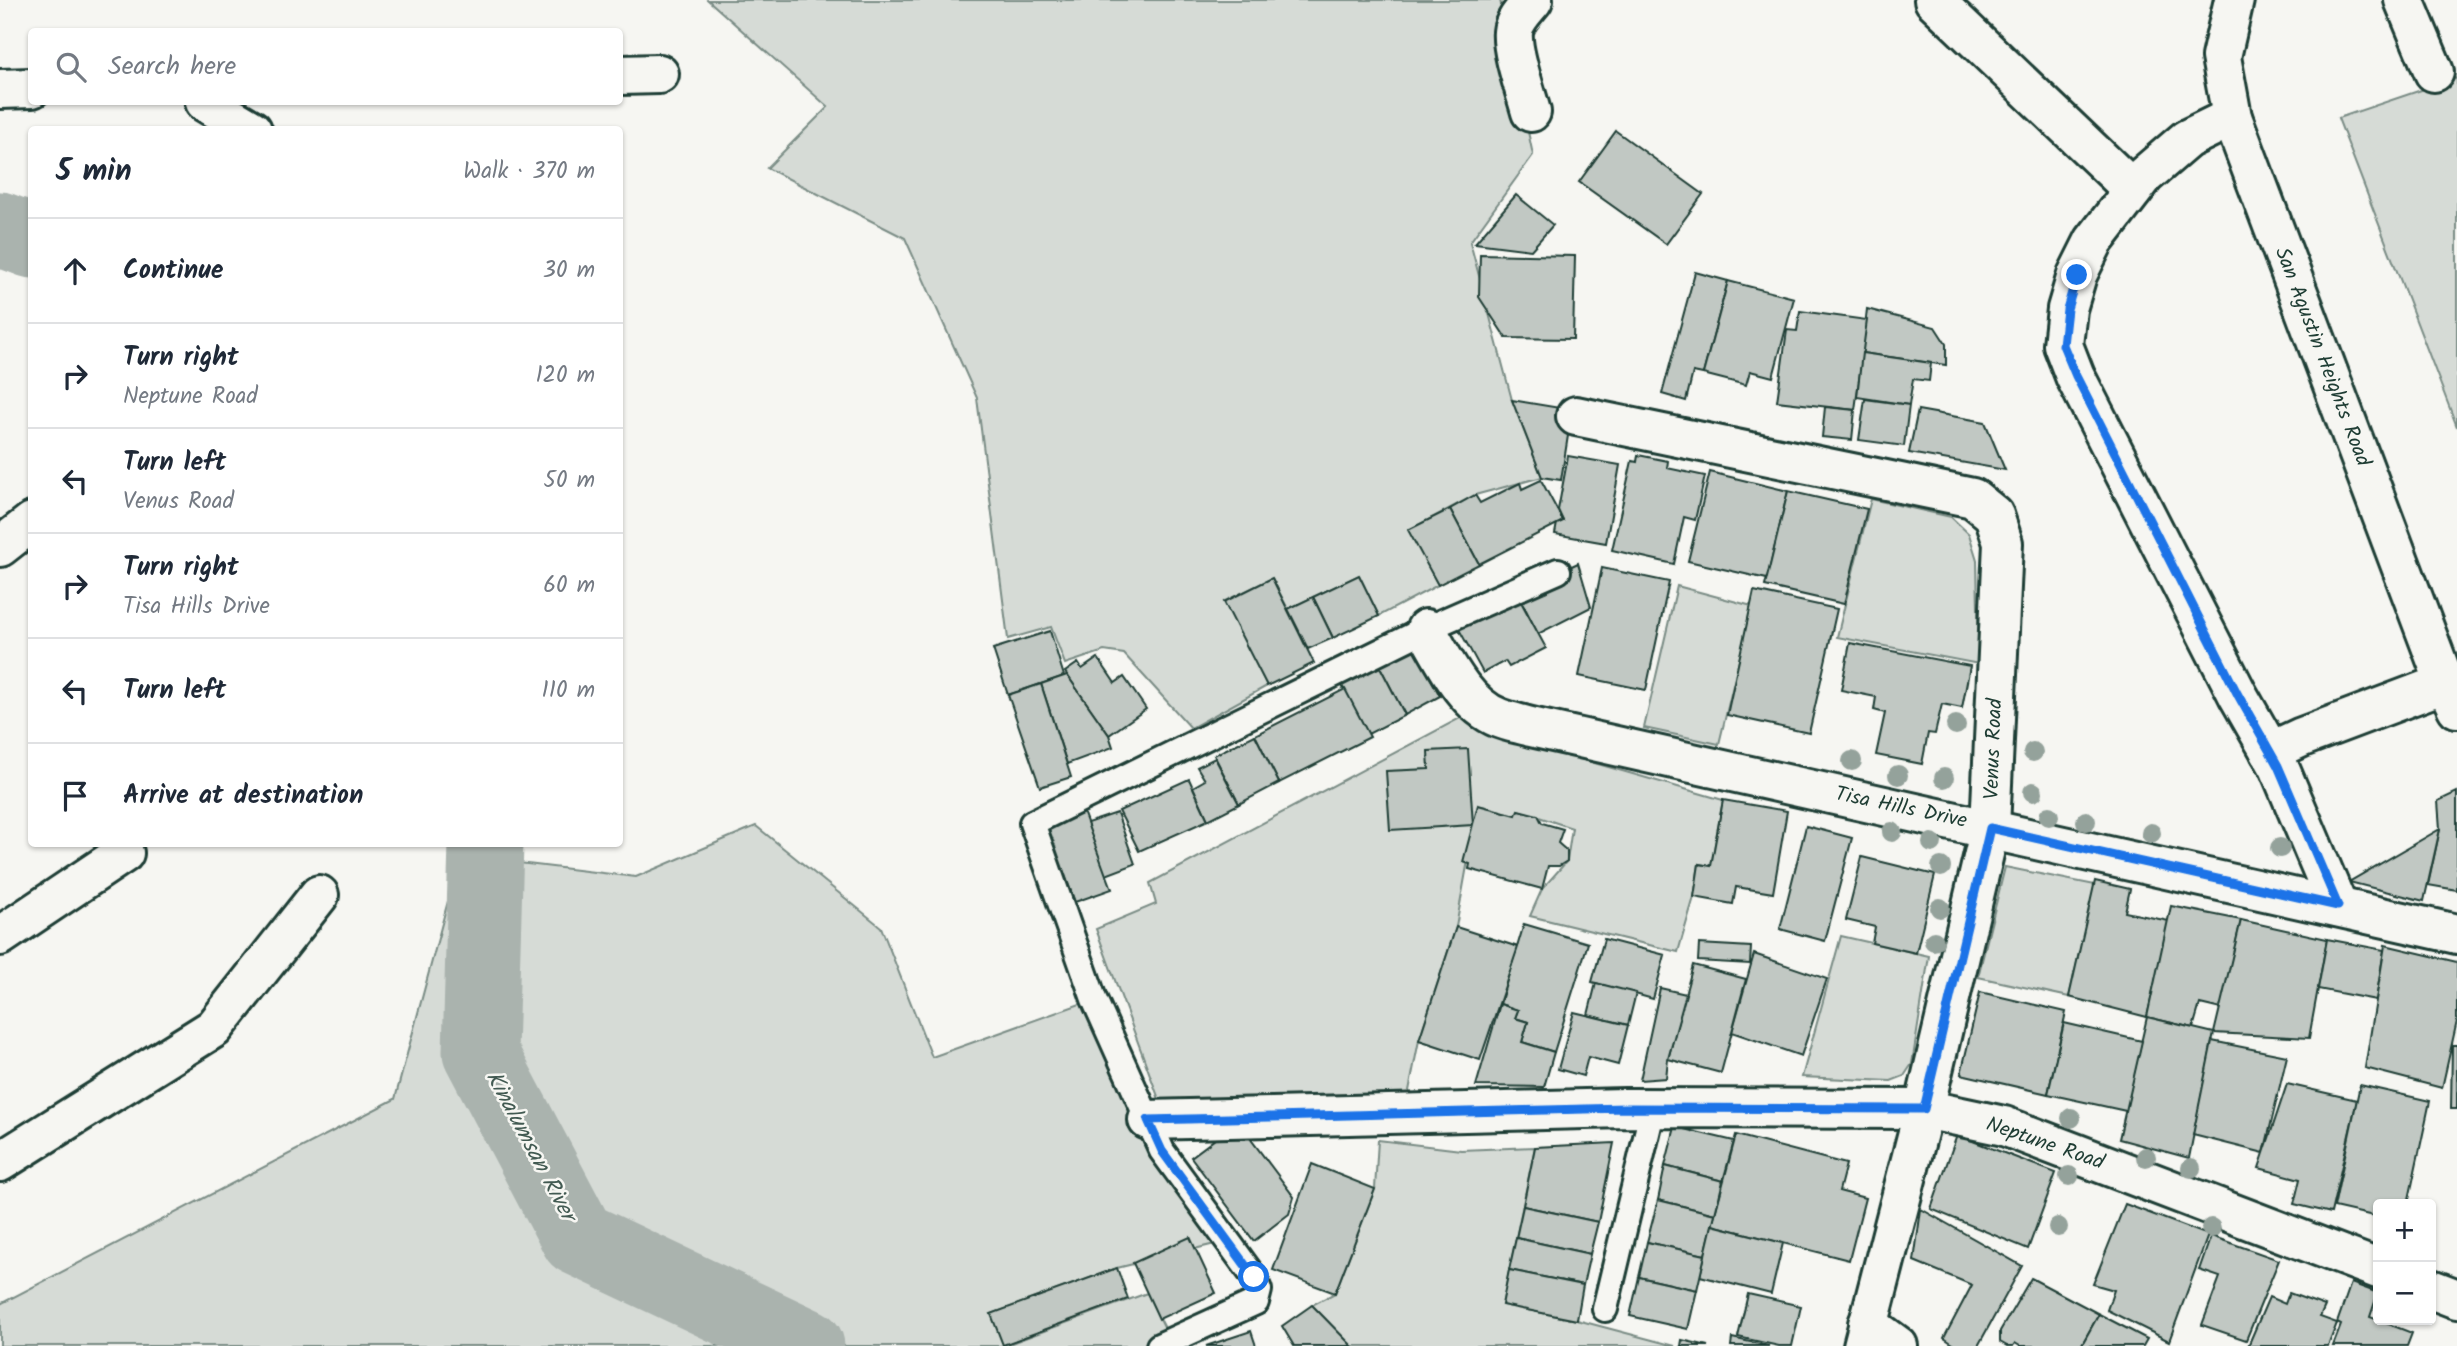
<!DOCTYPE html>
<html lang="en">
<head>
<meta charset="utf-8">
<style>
  body { margin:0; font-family:Kalam,sans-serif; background:#f2f2f3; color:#1f2937 }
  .controls { position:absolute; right:21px; bottom:21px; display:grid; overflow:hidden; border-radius:7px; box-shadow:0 2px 5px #0004 }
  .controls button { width:63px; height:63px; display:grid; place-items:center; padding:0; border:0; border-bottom:2px solid #e0e1e3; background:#fff; color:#1f2937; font:35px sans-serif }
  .stop { position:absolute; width:21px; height:21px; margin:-16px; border:5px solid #1a73e8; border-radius:50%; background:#fff }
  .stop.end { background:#1a73e8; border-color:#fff; box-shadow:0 2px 7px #0008 }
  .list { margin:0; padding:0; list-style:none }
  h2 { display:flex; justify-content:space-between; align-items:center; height:91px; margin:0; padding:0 28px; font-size:30px }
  h2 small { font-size:23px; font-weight:400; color:#747a83 }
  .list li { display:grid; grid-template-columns:46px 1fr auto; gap:21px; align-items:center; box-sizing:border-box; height:105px; padding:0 28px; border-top:2px solid #e0e1e3 }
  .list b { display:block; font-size:26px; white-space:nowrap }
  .list p { margin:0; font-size:23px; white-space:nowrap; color:#747a83 }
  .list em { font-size:23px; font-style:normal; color:#747a83 }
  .icon { flex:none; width:38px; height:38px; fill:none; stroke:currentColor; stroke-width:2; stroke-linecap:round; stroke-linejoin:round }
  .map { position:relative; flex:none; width:2457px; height:1346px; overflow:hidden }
  .search { position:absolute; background:#fff; box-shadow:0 2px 5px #0004; left:28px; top:28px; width:595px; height:77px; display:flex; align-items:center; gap:18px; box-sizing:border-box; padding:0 24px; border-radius:7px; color:#747a83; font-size:26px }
  .panel { position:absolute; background:#fff; box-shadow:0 2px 5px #0004; left:28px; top:126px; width:595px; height:721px; border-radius:7px }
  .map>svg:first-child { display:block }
  .green { fill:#d6dbd6; stroke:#7a8c85; stroke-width:2 }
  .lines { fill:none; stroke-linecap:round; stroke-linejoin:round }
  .river { stroke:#aab3ae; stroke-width:75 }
  .building { fill:#c1c8c3; stroke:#1f3d34; stroke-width:2 }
  .service-casing { stroke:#1f3d34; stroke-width:30 }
  .minor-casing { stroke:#1f3d34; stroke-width:44 }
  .service { stroke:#f6f6f2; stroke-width:24 }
  .minor { stroke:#f6f6f2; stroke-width:38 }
  .tree { fill:#94a29b }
  .route { stroke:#1a73e8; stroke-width:9 }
  .labels { text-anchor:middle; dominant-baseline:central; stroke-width:5; stroke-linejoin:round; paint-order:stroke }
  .street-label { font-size:21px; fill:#1f3d34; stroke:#f6f6f2 }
  .water-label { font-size:23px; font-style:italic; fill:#425a52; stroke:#f6f6f2 }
</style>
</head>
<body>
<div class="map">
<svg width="2457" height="1346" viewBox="0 0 2457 1346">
  <rect width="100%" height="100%" fill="#f6f6f2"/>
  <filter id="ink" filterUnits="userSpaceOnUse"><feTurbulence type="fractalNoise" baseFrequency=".0143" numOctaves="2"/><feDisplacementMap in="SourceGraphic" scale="14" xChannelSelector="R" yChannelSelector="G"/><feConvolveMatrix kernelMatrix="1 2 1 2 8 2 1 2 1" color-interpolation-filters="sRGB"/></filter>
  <g filter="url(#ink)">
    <g class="green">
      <path d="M708,0H1500L1533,155L1470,242L1512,400L1542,477L1475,495L1409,530L1438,585L1379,616L1359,575L1288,609L1272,578L1225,601L1267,686L1191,728L1124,654L1104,651L1065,664L1051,627L1008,639L977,398L905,238L767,168L828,107Z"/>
      <path d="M2457,78V427L2338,118Z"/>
      <path d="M1871,499L1951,517L1969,534L1977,560L1979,664L1837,637Z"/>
      <path d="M1677,586L1752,606L1719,744L1644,728Z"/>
      <path d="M1460,718L1504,737L1723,800L1711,866L1699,864L1694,897L1678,952L1530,916L1542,889L1567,861L1572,828L1518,810L1516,815L1478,805L1456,927L1419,1040L1408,1096L1163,1110L1096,929L1156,904L1150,883Z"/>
      <path d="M756,826L881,927L932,1057L1094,999L1148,1120L1227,1241L1117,1268L991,1314L1006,1345L1147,1293L1174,1346H0V1304L395,1099L460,856L636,877Z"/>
      <path d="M2005,867L2095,885L2069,997L1978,977Z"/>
      <path d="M1841,936L1929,956L1912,1064L1904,1076L1891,1081L1802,1077Z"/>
      <path d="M1378,1140L1461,1150L1535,1147L1502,1305L1577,1320L1675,1346H1352L1312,1305L1335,1293L1375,1189Z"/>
    </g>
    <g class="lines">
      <g class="river">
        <path d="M0,229L32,241"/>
        <path d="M486,844L480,1052L578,1238L807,1346"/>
      </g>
    </g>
    <g class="building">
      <path d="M1616,131L1703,194L1666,244L1579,182Z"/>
      <path d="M1516,195L1553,225L1531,250L1475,243Z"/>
      <path d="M1480,254L1575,256L1573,339L1506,338L1479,297Z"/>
      <path d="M1695,272L1728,281L1703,374L1693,372L1686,401L1662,394Z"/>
      <path d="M1728,281L1794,298L1773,377L1750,371L1746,385L1703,374Z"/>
      <path d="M1867,309L1935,327L1946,344V365L1862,353Z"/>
      <path d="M1800,311L1867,320L1855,410L1777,401L1787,330L1797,331Z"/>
      <path d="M1862,353L1931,363L1929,381L1913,379L1909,405L1857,397Z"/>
      <path d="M1865,399L1909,405L1904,446L1859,440Z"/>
      <path d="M1512,400L1572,410L1561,480L1542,477Z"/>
      <path d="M1825,407L1855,410L1852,440L1822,437Z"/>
      <path d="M1918,410L1985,422L2005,470L1909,453Z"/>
      <path d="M1638,455L1668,461L1667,468L1705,476L1695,520L1684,517L1674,564L1612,550L1632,461L1637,462Z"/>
      <path d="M1568,456L1620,465L1606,543L1555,534L1557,523L1563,521L1558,510Z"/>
      <path d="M1710,472L1788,491L1767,579L1688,561Z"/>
      <path d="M1541,480L1563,521L1479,564L1450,509L1475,495L1480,503L1520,483L1522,489Z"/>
      <path d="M1788,491L1867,509L1844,604L1765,586Z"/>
      <path d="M1450,509L1479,564L1438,585L1408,530Z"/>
      <path d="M1578,563L1591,607L1538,634L1517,592Z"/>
      <path d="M1602,568L1669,582L1646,690L1579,676Z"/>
      <path d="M1359,575L1379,616L1333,638L1313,597Z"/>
      <path d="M1272,578L1314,663L1267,686L1224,602Z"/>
      <path d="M1754,591L1837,609L1809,733L1727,715Z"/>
      <path d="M1313,597L1333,638L1308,649L1288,609Z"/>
      <path d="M1520,600L1546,648L1509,667L1505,661L1483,673L1455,622L1485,607L1489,616Z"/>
      <path d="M1050,631L1064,676L1008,695L993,649Z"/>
      <path d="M1850,643L1970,666L1962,708L1942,704L1935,734L1928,733L1922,764L1876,755L1885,713L1874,710L1876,697L1841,690Z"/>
      <path d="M1413,645L1440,696L1405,715L1378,663Z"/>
      <path d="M1098,658L1115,683L1124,677L1146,709L1109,735L1065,672L1078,663L1082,669Z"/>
      <path d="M1378,663L1405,715L1368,734L1340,682Z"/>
      <path d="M1067,675L1109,735L1113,747L1067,764L1041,684Z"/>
      <path d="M1041,684L1071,777L1040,787L1008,695Z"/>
      <path d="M1345,689L1370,737L1279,783L1255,735Z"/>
      <path d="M1255,735L1279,783L1239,804L1214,755Z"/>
      <path d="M1468,749L1473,825L1390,830L1386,771L1429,769L1428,751Z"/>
      <path d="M1215,758L1239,804L1208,820L1193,787L1205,780L1197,767Z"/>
      <path d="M1189,779L1208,820L1139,851L1119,811Z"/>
      <path d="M2457,792V890L2428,885L2440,829L2438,801Z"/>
      <path d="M1723,800L1787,811L1773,893L1736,887L1733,904L1694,897L1699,864L1711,866Z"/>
      <path d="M1478,805L1516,815L1518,810L1538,815L1542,823L1563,829L1558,843L1567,851V861L1559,866H1548L1542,889L1469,869L1470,864L1463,862Z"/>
      <path d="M1082,809L1112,889L1075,902L1045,823Z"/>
      <path d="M1117,813L1135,864L1106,875L1087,823Z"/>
      <path d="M1806,826L1852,838L1825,941L1780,929Z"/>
      <path d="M2440,829L2424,901L2349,882Z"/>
      <path d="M1862,857L1935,875L1916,953L1872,943L1875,927L1846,920Z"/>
      <path d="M2095,881L2130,889L2125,912L2169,921L2147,1017L2069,997Z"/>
      <path d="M2171,906L2241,920L2221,1009L2200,1004L2193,1028L2147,1017Z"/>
      <path d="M2241,920L2327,939L2309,1038L2214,1033Z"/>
      <path d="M1524,924L1588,943L1554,1052L1522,1042L1528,1022L1515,1018L1518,1010L1500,1004Z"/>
      <path d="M1456,927L1518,947L1480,1060L1419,1040Z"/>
      <path d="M1604,939L1665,955L1653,999L1592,982Z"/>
      <path d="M2327,939L2384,950L2376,1000L2318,989Z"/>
      <path d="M1699,944L1751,947L1750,964L1698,961Z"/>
      <path d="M2385,945L2457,962V1021L2442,1088L2365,1068Z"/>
      <path d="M1754,954L1827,979L1801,1056L1732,1032Z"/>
      <path d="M1693,965L1746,979L1721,1073L1668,1059Z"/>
      <path d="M1596,983L1636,993L1628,1025L1588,1015Z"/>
      <path d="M1660,988L1686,994L1668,1059L1666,1078L1640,1080Z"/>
      <path d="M1980,992L2066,1012L2048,1094L1961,1074Z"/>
      <path d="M1500,1004L1518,1010L1515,1018L1528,1022L1522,1042L1554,1052L1544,1087L1476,1086Z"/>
      <path d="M1574,1012L1628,1025L1618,1065L1588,1057L1583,1076L1558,1069Z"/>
      <path d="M2147,1017L2214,1033L2189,1158L2119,1139Z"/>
      <path d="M2064,1023L2142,1041L2126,1111L2048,1094Z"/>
      <path d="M2212,1041L2287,1056L2264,1153L2193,1135Z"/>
      <path d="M2452,1045H2457V1109H2451Z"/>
      <path d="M2287,1084L2357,1100L2331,1213L2294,1204L2300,1179L2259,1168Z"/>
      <path d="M2360,1085L2430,1101L2408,1204H2378V1217L2334,1207Z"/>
      <path d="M1238,1122L1294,1197L1289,1214L1254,1241L1191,1157Z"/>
      <path d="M1675,1127L1734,1141L1723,1181L1665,1166Z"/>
      <path d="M1736,1135L1846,1164L1839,1191L1865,1198L1849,1260L1712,1225Z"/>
      <path d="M1957,1135L2056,1173L2028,1249L1931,1209Z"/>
      <path d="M1614,1143L1598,1222L1523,1206L1535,1147Z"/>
      <path d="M1312,1164L1375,1189L1335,1293L1273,1270Z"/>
      <path d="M1665,1166L1723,1181L1715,1214L1658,1200Z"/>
      <path d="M1658,1200L1715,1214L1705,1255L1647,1242Z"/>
      <path d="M2125,1204L2208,1235L2169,1341L2107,1310L2114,1290L2093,1284Z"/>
      <path d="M1523,1206L1598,1222L1590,1254L1516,1238Z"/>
      <path d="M1921,1209L2022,1266L1978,1346H1956L1944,1338L1972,1285L1914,1261Z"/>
      <path d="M1712,1225L1783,1243L1771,1294L1700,1276Z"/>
      <path d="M2211,1236L2279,1260L2246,1340L2202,1325L2220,1277L2199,1270Z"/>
      <path d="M1190,1237L1216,1293L1159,1319L1133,1263Z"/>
      <path d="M1516,1238L1590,1254L1583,1285L1509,1270Z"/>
      <path d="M1647,1242L1705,1255L1697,1290L1639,1277Z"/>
      <path d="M1117,1268L1128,1299L1003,1345L991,1314Z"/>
      <path d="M1509,1270L1583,1285L1577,1320L1502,1305Z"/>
      <path d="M1639,1277L1697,1290L1688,1329L1630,1316Z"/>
      <path d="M2031,1278L2099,1314L2081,1346H2020L2015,1343L2013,1346H2007L2000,1342V1331Z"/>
      <path d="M2351,1283L2378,1293L2370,1317L2412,1333L2407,1346H2333L2341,1325L2337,1323Z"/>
      <path d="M2289,1293L2325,1306L2320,1317L2337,1323L2328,1346H2248L2269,1297L2285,1304Z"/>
      <path d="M1748,1294L1801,1306L1792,1346H1779L1738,1337Z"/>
      <path d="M1312,1305L1352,1346H1294L1282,1326Z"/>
      <path d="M2099,1314L2147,1339L2143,1346H2081Z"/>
      <path d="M1251,1331L1256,1346H1206Z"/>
      <path d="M1732,1338L1769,1346H1731Z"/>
      <path d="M1682,1340L1708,1346H1681Z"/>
    </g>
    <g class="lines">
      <defs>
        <g id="service">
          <path d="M1605,1309L1653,1108"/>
          <path d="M1159,1346L1256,1302L1259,1290L1254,1277L1162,1151L1094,999L1032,823L1426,629L1558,571"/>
        </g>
        <g id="minor">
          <path d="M1934,0L2133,190"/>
          <path d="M2234,0L2221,57L2232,117L2445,683L2457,708"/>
          <path d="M2404,0L2434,72"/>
          <path d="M620,75L659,74"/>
          <path d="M0,89L32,88"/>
          <path d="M205,102L252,130"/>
          <path d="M1531,112C1526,93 1511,51 1513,32C1514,20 1526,9 1533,0"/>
          <path d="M2232,117L2187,139L2145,175L2094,241L2077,275L2067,309L2063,345L2075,376L2238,695L2279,767L2338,907"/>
          <path d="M1576,416L1973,498L1994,515L2003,543L1990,828L1924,1109L1863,1346"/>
          <path d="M0,547L32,522"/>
          <path d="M1426,629C1444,660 1464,704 1499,718C1509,722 1521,724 1531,727L2457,934"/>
          <path d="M2270,752L2302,737L2445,683"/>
          <path d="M0,936L124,853"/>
          <path d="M1148,1120L1625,1108L1924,1109L2004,1126L2378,1269"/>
          <path d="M0,1162L214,1028L319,895"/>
          <path d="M2431,1289L2457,1299"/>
          <path d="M1868,1324L1898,1346"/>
        </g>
      </defs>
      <use href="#service" class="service-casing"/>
      <use href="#minor" class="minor-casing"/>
      <use href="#service" class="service"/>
      <use href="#minor" class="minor"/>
    </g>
    <g class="tree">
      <circle cx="1956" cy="725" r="10"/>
      <circle cx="2033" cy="752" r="10"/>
      <circle cx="1852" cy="761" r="10"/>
      <circle cx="1898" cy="775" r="10"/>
      <circle cx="1944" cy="778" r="10"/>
      <circle cx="2033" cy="792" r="10"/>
      <circle cx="2049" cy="816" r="10"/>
      <circle cx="2086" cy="821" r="10"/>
      <circle cx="1892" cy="832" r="10"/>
      <circle cx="2151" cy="833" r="10"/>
      <circle cx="1932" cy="843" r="10"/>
      <circle cx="2280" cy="848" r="10"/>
      <circle cx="1941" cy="867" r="10"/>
      <circle cx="1940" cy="908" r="10"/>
      <circle cx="1934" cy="941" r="10"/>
      <circle cx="2071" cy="1118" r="10"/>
      <circle cx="2146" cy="1157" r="10"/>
      <circle cx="2191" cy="1168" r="10"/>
      <circle cx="2069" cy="1176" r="10"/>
      <circle cx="2058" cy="1227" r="10"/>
      <circle cx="2211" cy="1228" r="10"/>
    </g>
  </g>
  <g class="lines" filter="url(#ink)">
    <path class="route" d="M1254,1277L1162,1151L1148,1120L1625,1108L1924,1109L1990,828L2338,906L2278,766L2238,695L2076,376L2063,345L2067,309L2077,275"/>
  </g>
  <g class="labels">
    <g class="street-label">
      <text transform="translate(2322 357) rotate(69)">San Agustin Heights Road</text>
      <text transform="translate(1994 749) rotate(-88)">Venus Road</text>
      <text transform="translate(1901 808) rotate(12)">Tisa Hills Drive</text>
      <text transform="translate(2045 1144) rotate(19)">Neptune Road</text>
    </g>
    <g class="water-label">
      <text transform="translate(530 1146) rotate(62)">Kinalumsan River</text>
    </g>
  </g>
</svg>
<div class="controls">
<button>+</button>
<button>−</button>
</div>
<div class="stop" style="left:1254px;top:1277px"></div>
<div class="stop end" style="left:2077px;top:275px"></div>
<div class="search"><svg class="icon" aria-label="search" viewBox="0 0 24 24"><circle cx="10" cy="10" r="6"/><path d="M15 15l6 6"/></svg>Search here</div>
<section class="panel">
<h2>5 min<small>Walk · 370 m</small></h2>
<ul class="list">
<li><svg class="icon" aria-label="ahead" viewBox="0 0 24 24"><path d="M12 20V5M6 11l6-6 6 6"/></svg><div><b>Continue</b></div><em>30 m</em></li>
<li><svg class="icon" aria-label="right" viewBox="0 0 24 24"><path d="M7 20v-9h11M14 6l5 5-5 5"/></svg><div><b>Turn right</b><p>Neptune Road</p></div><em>120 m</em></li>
<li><svg class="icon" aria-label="left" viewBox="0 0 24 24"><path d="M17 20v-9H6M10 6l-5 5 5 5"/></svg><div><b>Turn left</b><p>Venus Road</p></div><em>50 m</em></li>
<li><svg class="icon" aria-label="right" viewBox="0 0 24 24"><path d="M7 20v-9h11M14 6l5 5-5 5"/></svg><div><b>Turn right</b><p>Tisa Hills Drive</p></div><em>60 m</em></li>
<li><svg class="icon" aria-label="left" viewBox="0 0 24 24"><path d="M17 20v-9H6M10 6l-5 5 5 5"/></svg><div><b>Turn left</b></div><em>110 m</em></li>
<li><svg class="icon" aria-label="arrive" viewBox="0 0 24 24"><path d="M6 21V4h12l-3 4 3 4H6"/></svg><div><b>Arrive at destination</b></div></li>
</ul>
</section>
</div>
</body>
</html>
